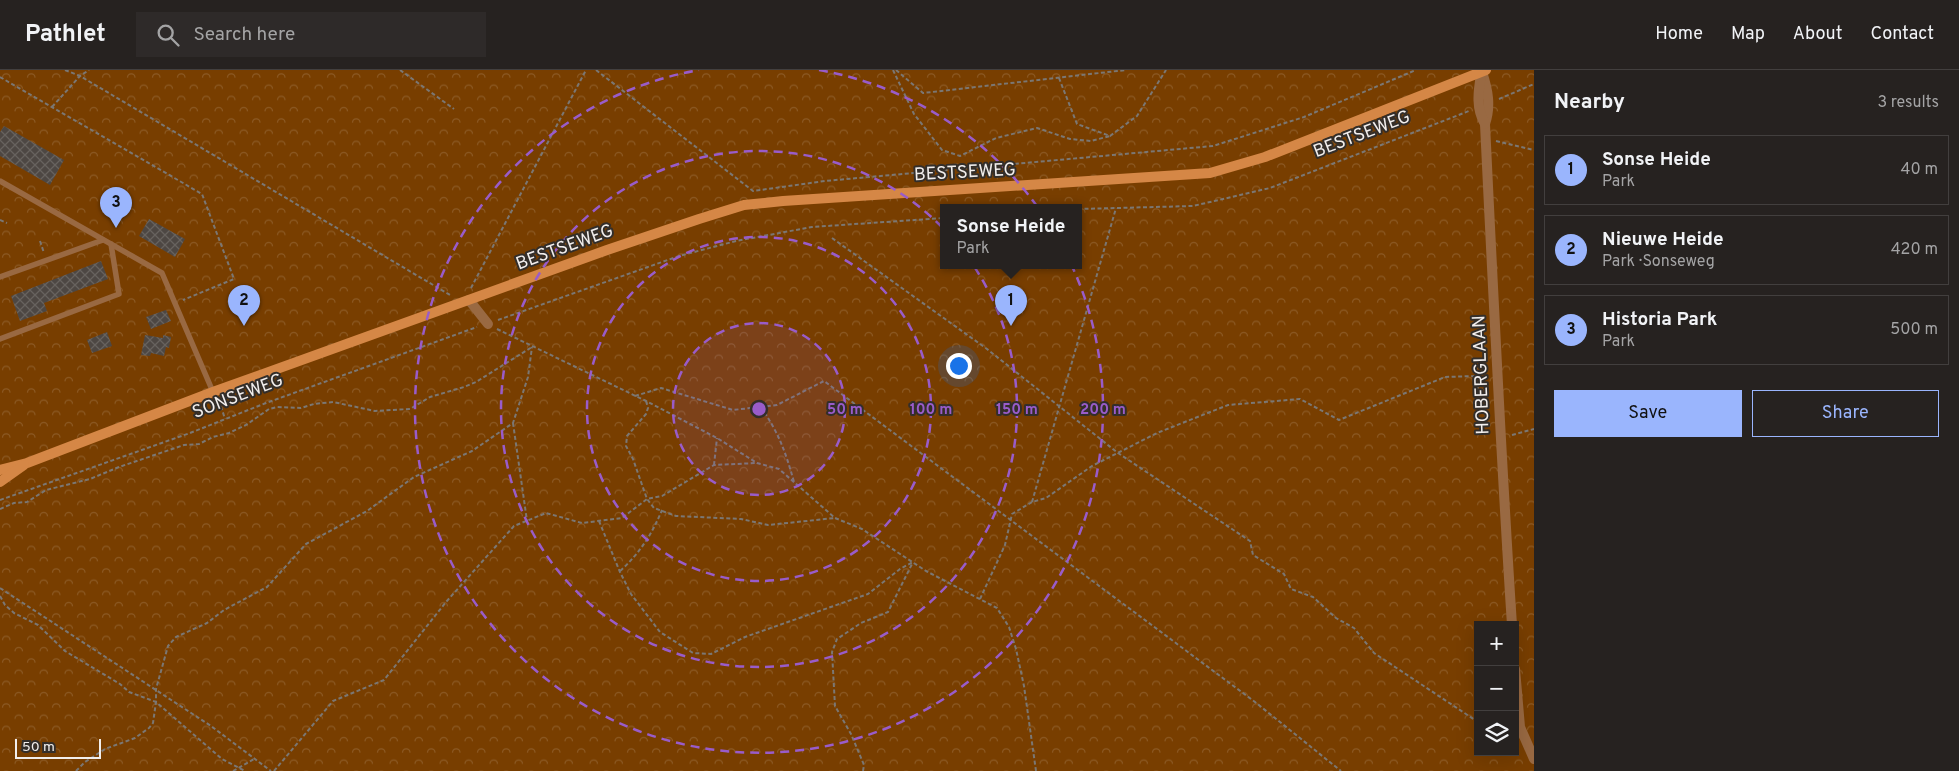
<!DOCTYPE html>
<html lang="en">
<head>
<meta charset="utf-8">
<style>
  body { margin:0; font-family:Overpass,sans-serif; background:#2e2a29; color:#f1f3f6 }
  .controls { position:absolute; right:15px; bottom:15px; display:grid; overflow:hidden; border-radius:0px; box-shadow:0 5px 20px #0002 }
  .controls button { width:45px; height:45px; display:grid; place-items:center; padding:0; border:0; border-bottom:1px solid #423f3e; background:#262220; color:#f1f3f6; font:25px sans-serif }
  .scale { position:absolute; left:15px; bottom:12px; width:86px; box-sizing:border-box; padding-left:5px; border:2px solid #f2eeec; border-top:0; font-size:14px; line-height:18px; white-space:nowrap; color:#f2eeec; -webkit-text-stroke:4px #332e2a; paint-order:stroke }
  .you { position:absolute; left:958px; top:295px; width:18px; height:18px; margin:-12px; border:4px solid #fff; border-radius:50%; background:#1a73e8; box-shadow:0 0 0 8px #1a73e833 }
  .badge { display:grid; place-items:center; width:32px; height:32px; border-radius:50%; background:#9ab5fd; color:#111; font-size:16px; font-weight:700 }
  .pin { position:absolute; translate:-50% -41px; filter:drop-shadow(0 1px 2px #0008) }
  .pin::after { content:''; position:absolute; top:26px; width:18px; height:15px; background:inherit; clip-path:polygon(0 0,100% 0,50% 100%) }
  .popup { position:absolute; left:940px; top:134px; width:142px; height:65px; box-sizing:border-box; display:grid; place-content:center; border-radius:0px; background:#262220; filter:drop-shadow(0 1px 4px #0005); font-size:16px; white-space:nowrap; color:#a4a4a5 }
  .popup b { font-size:19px; color:#f1f3f6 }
  .popup::after { content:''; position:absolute; left:50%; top:100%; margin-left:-10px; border:10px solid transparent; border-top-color:#262220 }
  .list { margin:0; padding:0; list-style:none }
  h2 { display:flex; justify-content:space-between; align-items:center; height:65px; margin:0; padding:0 20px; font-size:21px }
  h2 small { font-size:16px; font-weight:400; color:#a4a4a5 }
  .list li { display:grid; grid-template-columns:32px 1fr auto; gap:15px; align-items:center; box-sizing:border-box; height:70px; margin:0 10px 10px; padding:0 10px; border:1px solid #423f3e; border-radius:0px }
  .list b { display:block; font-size:19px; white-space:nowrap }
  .list p { margin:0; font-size:16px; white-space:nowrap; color:#a4a4a5 }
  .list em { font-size:16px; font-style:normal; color:#a4a4a5 }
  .actions { display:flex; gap:10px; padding:15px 20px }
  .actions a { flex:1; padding:11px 0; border:1px solid #9ab5fd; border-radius:0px; text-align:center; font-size:18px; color:#9ab5fd }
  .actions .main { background:#9ab5fd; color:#111 }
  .icon { flex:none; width:28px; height:28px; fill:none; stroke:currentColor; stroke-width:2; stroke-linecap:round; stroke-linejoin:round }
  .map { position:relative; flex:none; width:1534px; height:701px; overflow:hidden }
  header { display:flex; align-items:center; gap:30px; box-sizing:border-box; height:70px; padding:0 25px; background:#262220; border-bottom:1px solid #423f3e }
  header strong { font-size:24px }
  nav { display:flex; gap:28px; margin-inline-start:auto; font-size:18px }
  .search { width:350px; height:45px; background:#2e2a29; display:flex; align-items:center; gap:12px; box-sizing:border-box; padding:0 18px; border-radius:0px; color:#a4a4a5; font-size:19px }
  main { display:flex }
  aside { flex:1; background:#262220 }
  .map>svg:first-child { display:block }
  .forest { fill:url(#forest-crowns); fill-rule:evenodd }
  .building { fill:url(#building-cross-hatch) }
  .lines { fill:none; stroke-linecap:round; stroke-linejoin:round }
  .path { stroke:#7b7773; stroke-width:2; stroke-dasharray:4 2.5; stroke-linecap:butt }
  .service { stroke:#996942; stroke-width:5.5 }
  .minor { stroke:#996942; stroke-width:10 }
  .tertiary { stroke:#996942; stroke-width:10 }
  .secondary { stroke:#d58746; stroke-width:10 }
  .ring { fill:none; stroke:#995cca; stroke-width:2.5; stroke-dasharray:9 6 }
  .labels { text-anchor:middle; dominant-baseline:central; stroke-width:4; stroke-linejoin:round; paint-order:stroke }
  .street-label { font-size:18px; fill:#f2eeec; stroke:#332e2a }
  .centre { fill:#995cca; stroke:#332e2a; stroke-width:2.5 }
  .ring-label { font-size:15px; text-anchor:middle; font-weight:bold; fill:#995cca; stroke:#332e2a; stroke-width:4; stroke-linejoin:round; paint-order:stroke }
</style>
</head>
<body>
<header>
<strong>Pathlet</strong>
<div class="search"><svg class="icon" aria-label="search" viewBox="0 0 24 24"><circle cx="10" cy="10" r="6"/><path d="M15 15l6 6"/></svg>Search here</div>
<nav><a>Home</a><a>Map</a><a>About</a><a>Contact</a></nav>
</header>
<main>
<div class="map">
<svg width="1534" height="701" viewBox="0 0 1534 701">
  <defs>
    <pattern id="forest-crowns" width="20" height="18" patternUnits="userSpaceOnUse" patternTransform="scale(1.25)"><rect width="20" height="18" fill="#783e00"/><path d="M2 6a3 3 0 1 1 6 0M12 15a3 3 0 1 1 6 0" fill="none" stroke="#8c5a25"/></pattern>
    <pattern id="building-cross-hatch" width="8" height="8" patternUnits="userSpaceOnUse" patternTransform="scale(1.25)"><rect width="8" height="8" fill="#4d4743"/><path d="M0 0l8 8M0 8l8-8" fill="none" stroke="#67625e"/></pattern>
  </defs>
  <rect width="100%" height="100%" fill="#332e2a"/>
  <path class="forest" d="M0,0H1534V701H0ZM944,137H1078V195H944ZM1478,555H1515V682H1478Z"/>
  <g class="building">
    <path d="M4,56L64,90L50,115L0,86V62Z"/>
    <path d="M149,149L185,169L175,187L139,166Z"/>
    <path d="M101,191L108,209L44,233L47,241L20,251L11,226Z"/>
    <path d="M166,240L171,251L151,259L146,247Z"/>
    <path d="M107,262L112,276L92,283L87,270Z"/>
    <path d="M145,265L163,268V265L171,267L169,278L166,277L164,286L151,283L150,286L141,285Z"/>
  </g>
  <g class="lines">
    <g class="path">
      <path d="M65,0L80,6L450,225"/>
      <path d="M400,0L454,39"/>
      <path d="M596,0L753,121L825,111L1213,76L1304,47L1416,0"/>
      <path d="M893,0L914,44L942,80L960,86L996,68L1037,58L1070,69L1091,71L1110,66"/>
      <path d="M896,0L923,23L1126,0"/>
      <path d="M0,7L202,124L234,209L183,230"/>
      <path d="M1059,8L1077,54L1110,66L1137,46L1166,0"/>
      <path d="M1499,29L1534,14"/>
      <path d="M52,37L80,6L89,0"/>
      <path d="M1496,71L1534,80"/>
      <path d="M1078,139L1193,136L1270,118L1469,41"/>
      <path d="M0,150L7,153"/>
      <path d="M832,168L987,279L1118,383L1250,471L1253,485L1284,504L1291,519L1313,527L1336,548L1354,558L1374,583L1478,652"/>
      <path d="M40,171L44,183"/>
      <path d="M471,218L586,0"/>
      <path d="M498,250L679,186L736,171L812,157L944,148"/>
      <path d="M497,259L646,331L717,368L757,393L779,399L835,448L862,459L926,501L997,538L1009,557L1016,579L1024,616L1036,701"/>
      <path d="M635,326L661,318L733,340L777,335L824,311L1255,632L1341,701"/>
      <path d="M219,330L225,349"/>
      <path d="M646,331L648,338L646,344L627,366L626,376L633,389L647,429L654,438L676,446L741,449L768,455L835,448"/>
      <path d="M761,337C779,364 785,380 794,412"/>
      <path d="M513,353L527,451"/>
      <path d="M1512,365L1534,359"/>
      <path d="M714,395L717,368"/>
      <path d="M0,430L190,363L266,333L477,257"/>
      <path d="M1032,432L1116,138"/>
      <path d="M0,439L14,433L27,432L46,420L90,409L119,397L184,375L199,374L213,367L229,363L246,355L269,339L277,337L301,338L314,334L333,332L375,341L410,339L430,327L464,317L476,312L532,277"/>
      <path d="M599,451L620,502L631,524L660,562L693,583L711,584L745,567L868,524L900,499L913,492"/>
      <path d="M620,501C640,483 652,464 662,440"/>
      <path d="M0,518L211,656L271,701"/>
      <path d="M0,526L5,535L14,543L38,555L65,581L120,614L129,622L156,632L222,689L245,701"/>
      <path d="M980,529L1005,475L1012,444L1032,432L1046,428L1092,396L1157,363L1228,335L1300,329L1339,350L1445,307L1475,306L1484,345L1489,353"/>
      <path d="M76,701L85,692L105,679L135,668L149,658L153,653L156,632V619L168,576L176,567L207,553L224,540L267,517L306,474L367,441L414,407L472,381L513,353L528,307L532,277"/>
      <path d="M233,701L254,689"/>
      <path d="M274,701L333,631L384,610L446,532L514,456L546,443L582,453L622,448L647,429L662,426L714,395L757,393"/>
      <path d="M863,701L864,695L851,664L835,636L832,582L837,569L861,553L888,542L912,494"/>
    </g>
    <g class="service">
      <path d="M0,111L162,203L213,322"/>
      <path d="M0,207L103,170"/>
      <path d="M0,269L119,224L111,174"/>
    </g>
    <path class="minor" d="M469,230L488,254"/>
    <g class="tertiary">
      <path d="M1482,2C1488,20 1491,36 1485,54C1493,221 1501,388 1512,555"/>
      <path d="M1481,5C1478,22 1476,39 1485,54"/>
      <path d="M1515,599L1520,657L1534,689"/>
    </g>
    <g class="secondary">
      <path d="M0,400L27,393L213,322L607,180L699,149L744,135L783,131L1210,103L1265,87L1486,0"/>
      <path d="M0,412L24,395"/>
    </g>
  </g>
  <circle cx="759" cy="339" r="86" fill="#995cca" fill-opacity=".12"/>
  <g class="ring">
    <circle cx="759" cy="339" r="86"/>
    <circle cx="759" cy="339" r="172"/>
    <circle cx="759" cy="339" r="258"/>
    <path d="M819 0A344 344 0 1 1 699 0"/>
  </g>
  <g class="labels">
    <g class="street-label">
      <text transform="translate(1362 65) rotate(-21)">BESTSEWEG</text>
      <text transform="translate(965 103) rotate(-3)">BESTSEWEG</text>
      <text transform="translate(565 178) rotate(-20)">BESTSEWEG</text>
      <text transform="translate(1482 305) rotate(-92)">HOBERGLAAN</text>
      <text transform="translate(238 327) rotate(-21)">SONSEWEG</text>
    </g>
  </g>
  <circle cx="759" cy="339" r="8" class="centre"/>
  <g class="ring-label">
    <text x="845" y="344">50 m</text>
    <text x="931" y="344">100 m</text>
    <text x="1017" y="344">150 m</text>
    <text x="1103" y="344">200 m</text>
  </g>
</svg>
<div class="controls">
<button>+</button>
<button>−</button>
<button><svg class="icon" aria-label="layers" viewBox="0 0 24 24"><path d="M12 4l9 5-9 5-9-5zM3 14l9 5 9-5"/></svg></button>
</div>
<div class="scale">50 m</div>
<div class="you"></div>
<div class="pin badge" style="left:1011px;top:256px">1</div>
<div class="popup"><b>Sonse Heide</b>Park</div>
<div class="pin badge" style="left:244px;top:256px">2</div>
<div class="pin badge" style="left:116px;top:158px">3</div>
</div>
<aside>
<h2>Nearby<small>3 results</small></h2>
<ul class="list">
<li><span class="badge">1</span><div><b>Sonse Heide</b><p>Park</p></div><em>40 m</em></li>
<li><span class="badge">2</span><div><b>Nieuwe Heide</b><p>Park · Sonseweg</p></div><em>420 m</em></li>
<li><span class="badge">3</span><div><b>Historia Park</b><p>Park</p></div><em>500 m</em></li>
</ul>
<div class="actions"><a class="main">Save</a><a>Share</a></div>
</aside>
</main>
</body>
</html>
